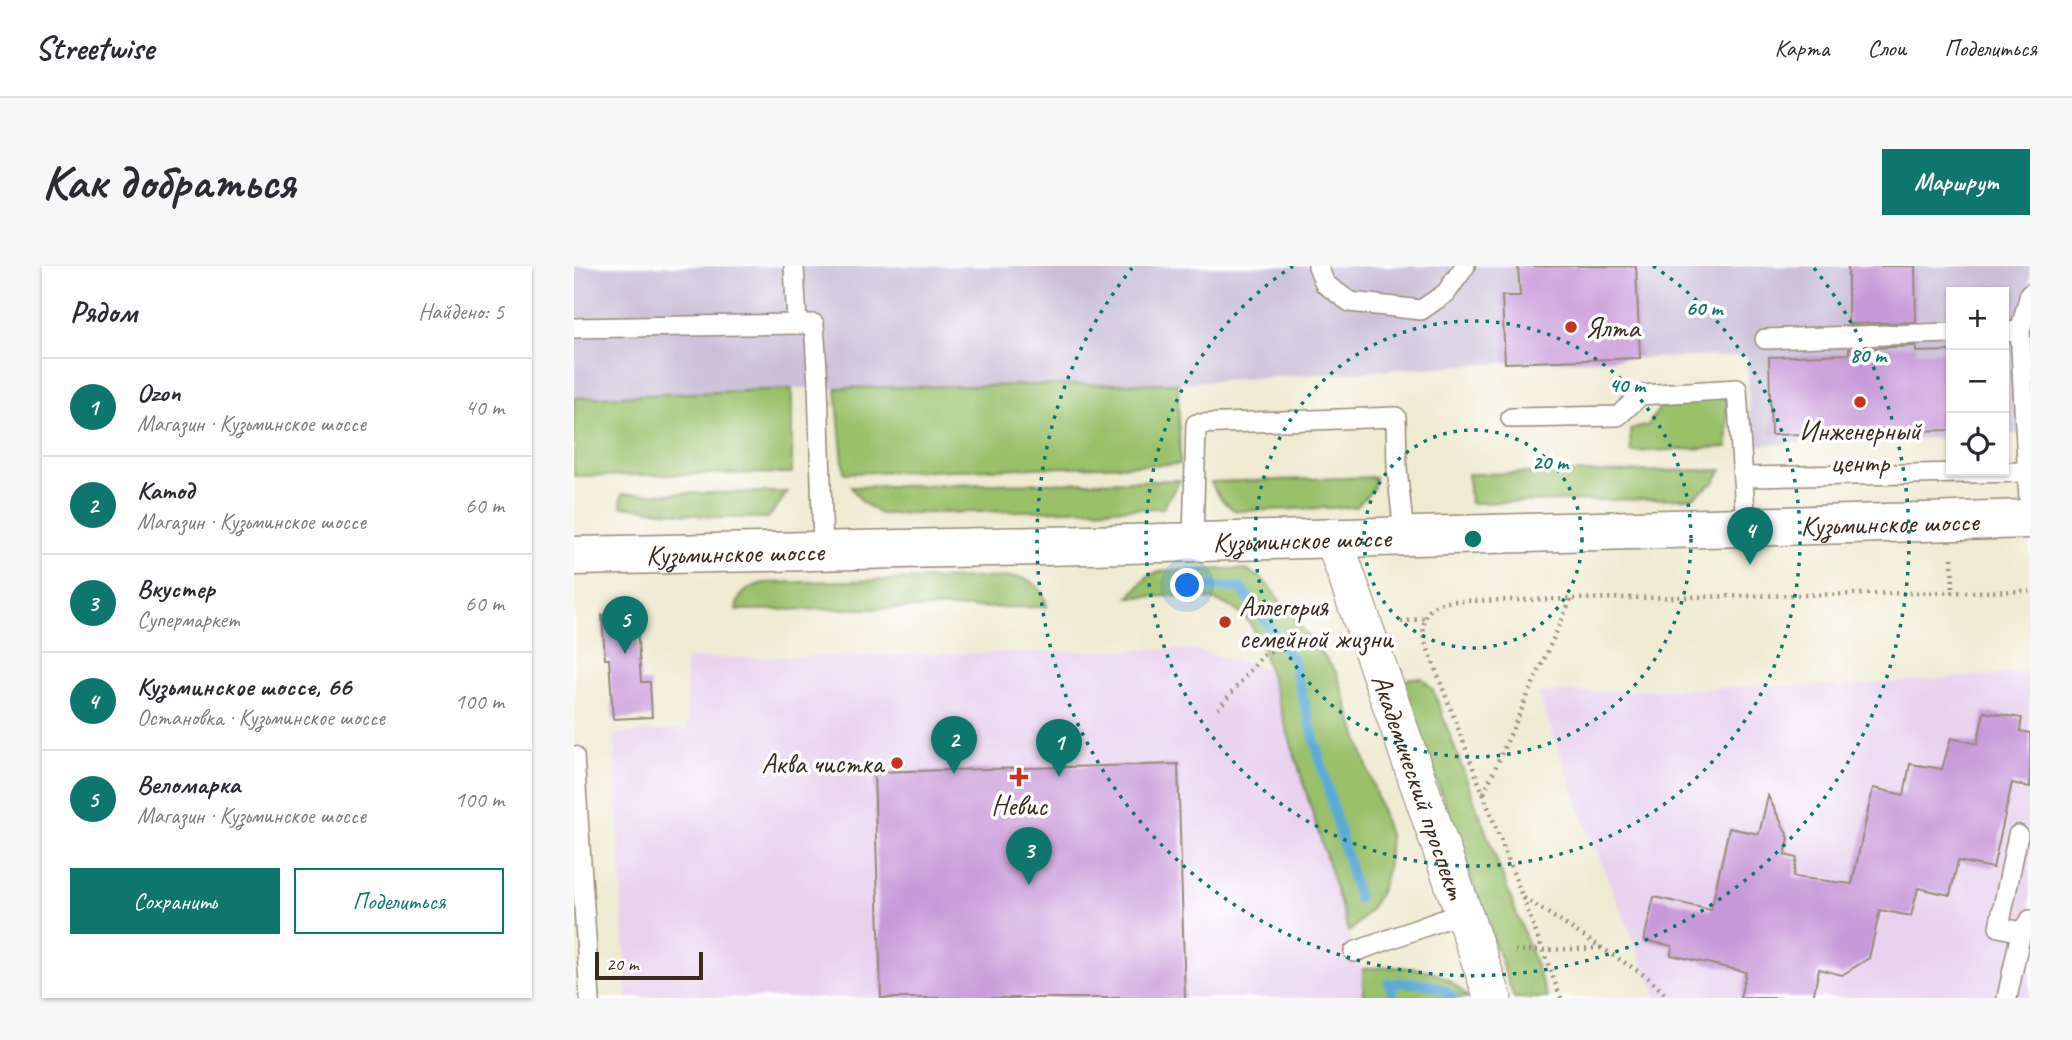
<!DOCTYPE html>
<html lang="ru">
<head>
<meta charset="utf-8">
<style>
  body { margin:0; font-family:Caveat,sans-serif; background:#f7f7f7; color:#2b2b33 }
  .controls { position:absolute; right:21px; top:21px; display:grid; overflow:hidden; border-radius:0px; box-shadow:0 2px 5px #0004 }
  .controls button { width:63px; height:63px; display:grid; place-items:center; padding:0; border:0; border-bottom:2px solid #e1e1e2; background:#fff; color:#2b2b33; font:35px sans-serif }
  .scale { position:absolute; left:21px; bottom:18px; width:108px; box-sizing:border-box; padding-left:7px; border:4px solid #3b2a1e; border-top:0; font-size:19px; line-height:24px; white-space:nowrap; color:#3b2a1e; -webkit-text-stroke:5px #fff; paint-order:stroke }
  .you { position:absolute; left:614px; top:320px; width:24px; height:24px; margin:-18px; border:5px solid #fff; border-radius:50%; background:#1a73e8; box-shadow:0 0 0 10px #1a73e833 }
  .badge { display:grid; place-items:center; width:46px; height:46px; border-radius:50%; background:#0f766e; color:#fff; font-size:23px; font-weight:700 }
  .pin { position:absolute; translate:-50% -58px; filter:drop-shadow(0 2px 4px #0008) }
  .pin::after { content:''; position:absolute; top:37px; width:24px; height:21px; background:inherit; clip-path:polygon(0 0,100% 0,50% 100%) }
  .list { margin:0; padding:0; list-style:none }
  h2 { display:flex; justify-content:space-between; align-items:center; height:91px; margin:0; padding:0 28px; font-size:30px }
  h2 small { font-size:23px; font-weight:400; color:#7c7c81 }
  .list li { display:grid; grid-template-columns:46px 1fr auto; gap:21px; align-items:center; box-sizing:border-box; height:98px; padding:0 28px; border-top:2px solid #e1e1e2 }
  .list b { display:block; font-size:26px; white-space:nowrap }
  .list p { margin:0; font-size:23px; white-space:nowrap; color:#7c7c81 }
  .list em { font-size:23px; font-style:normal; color:#7c7c81 }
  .actions { display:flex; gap:14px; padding:21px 28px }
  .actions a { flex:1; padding:16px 0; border:2px solid #0f766e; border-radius:0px; text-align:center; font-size:24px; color:#0f766e }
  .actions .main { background:#0f766e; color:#fff }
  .icon { flex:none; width:38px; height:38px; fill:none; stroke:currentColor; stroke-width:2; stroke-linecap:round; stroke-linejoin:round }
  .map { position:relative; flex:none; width:1456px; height:732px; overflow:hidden; border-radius:0px }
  header { display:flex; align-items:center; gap:42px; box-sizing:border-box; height:98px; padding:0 35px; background:#fff; border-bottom:2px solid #e1e1e2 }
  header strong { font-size:33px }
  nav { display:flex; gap:38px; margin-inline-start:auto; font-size:24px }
  .intro { display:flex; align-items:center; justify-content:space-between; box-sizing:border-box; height:168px; padding:0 42px }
  h1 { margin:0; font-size:49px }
  .button { padding:18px 32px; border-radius:0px; background:#0f766e; color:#fff; font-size:24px; font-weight:700 }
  main { display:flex; gap:42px; padding:0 42px }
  aside { flex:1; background:#fff; border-radius:0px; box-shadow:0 2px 5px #0004 }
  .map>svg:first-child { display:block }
  .built { fill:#e8d2ee }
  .industrial { fill:#c9bfd7 }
  .green { fill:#9ac06b; stroke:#6a7544; stroke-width:2 }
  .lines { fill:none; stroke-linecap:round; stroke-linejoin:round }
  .stream { stroke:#5cabd6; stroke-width:10 }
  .building { fill:#c899d9 }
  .service-casing { stroke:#958a78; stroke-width:22 }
  .minor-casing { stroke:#958a78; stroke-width:39 }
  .secondary-casing { stroke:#958a78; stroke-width:41 }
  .path { stroke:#958a78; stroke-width:4.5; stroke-dasharray:2 5; stroke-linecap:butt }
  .service { stroke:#fff; stroke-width:19 }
  .minor { stroke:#fff; stroke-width:37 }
  .secondary { stroke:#fff; stroke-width:38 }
  .ring { fill:none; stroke:#0f766e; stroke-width:3.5; stroke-dasharray:3.5 7 }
  .poi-dot { fill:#c8321e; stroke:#fff; stroke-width:2.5 }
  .labels { text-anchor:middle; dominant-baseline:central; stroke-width:7; stroke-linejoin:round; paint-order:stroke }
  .poi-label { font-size:28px; fill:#3b2a1e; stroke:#fff; text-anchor:start }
  .street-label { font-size:28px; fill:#3b2a1e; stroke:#fff }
  .centre { fill:#0f766e; stroke:#fff; stroke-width:3.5 }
  .ring-label { font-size:21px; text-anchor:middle; font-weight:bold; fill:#0f766e; stroke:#fff; stroke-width:7; stroke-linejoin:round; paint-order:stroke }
</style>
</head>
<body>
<header>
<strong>Streetwise</strong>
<nav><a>Карта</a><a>Слои</a><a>Поделиться</a></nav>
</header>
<div class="intro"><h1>Как добраться</h1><a class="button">Маршрут</a></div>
<main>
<aside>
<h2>Рядом<small>Найдено: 5</small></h2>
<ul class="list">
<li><span class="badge">1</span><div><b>Ozon</b><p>Магазин · Кузьминское шоссе</p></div><em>40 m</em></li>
<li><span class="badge">2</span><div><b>Катод</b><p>Магазин · Кузьминское шоссе</p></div><em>60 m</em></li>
<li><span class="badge">3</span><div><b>Вкустер</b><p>Супермаркет</p></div><em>60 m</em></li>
<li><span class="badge">4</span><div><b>Кузьминское шоссе, 66</b><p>Остановка · Кузьминское шоссе</p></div><em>100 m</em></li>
<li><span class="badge">5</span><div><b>Веломарка</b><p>Магазин · Кузьминское шоссе</p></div><em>100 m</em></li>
</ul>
<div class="actions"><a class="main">Сохранить</a><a>Поделиться</a></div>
</aside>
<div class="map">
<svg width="1456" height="732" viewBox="0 0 1456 732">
  <rect width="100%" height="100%" fill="#fff"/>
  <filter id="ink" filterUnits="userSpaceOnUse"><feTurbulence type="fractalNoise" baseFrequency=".0143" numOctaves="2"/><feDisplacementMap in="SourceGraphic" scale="14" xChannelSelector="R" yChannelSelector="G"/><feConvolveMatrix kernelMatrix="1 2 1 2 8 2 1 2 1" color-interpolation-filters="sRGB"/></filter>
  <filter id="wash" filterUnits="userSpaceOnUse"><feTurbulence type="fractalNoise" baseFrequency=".00686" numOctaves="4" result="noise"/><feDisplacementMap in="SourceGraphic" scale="28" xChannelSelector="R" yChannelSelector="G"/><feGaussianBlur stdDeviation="1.57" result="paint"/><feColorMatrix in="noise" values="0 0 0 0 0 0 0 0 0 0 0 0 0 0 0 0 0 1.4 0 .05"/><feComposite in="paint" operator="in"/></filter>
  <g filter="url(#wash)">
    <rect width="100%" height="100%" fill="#efead2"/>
    <g class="built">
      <path d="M616,383L694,403L780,686L789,703V732H53L40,468L114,463L111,393Z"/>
      <path d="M1456,406V732H1083L1017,572L964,427L1290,418Z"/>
    </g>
    <g class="industrial">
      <path d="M0,0H944L946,30L928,31L931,97L604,117L225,122L0,132Z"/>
      <path d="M1062,0H1456V168L1430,169V26H1377V171L1177,179L1173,90L1066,92Z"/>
    </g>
    <g class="green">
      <path d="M604,117L606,198L270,207L262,122Z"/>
      <path d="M218,123V207L0,210V132Z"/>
      <path d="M1153,132L1154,181L1057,186L1056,164L1074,159L1090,135Z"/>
      <path d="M1148,204L1140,216L1118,232L896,237L894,208Z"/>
      <path d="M801,211L799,223L782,241L662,245C650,237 643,230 637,216Z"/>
      <path d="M606,214L589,242L306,248L288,236L277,221Z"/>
      <path d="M214,226L194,252H147L47,240L48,228Z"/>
      <path d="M656,303L672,304L689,313L763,407L815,569C817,611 806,638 775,666L687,379C683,369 678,358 670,351C642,323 592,331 555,331L575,309L590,305Z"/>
      <path d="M444,311C460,314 471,324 473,341L162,344C164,327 175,321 190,317Z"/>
      <path d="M835,412H848L859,424L974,732H940L829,420Z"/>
      <path d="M811,701C847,701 870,703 894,732H789V703Z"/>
    </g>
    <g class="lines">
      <g class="stream">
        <path d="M621,320L667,322L718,392L784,632"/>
        <path d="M820,732L815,717C838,717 863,714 879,732"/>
      </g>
    </g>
    <g id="blocks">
      <g class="building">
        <path d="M944,0H1062L1066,92L931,97L928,30H946Z"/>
        <path d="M1274,0H1341L1342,56L1274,58Z"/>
        <path d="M1342,80V86L1377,85V164L1197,169L1195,91L1275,88V83Z"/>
        <path d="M62,347L67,416H76L78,451L39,453L35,393H31L28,349Z"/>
        <path d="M1410,446L1448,452L1446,465L1456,467V521L1438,517L1419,602L1384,595L1376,629L1344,622L1337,650L1306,644L1295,692L1268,709L1245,703L1239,732H1166L1172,706L1097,689L1098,680L1070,674L1080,631L1137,644L1155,562L1185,568L1194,530L1215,572L1211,589L1223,592L1219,611L1278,618L1299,522L1330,529L1336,498L1368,503L1377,472L1403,478Z"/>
        <path d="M604,498L611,732H307L300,506Z"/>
      </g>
    </g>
  </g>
  <g filter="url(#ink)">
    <use href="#blocks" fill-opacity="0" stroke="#958a78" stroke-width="2"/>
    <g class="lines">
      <defs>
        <g id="service">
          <path d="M220,0L223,58H240L244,118L249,284"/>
          <path d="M744,0L751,18L776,36L847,44L872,27L891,0"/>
          <path d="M0,62L223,58"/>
          <path d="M1446,65L1456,28"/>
          <path d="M1430,66L1446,65L1456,253"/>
          <path d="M1191,73L1377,67"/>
          <path d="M937,152L1044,150L1067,129L1163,123L1172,260"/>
          <path d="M1170,211L1453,206"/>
          <path d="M619,275L622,158L822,151L823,202L830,269"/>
          <path d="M0,490L16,732"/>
          <path d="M1444,569L1425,661L1447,666"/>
          <path d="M780,686L888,647"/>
          <path d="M1433,732L1447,666L1456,654"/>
        </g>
        <g id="minor">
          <path id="s1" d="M759,271L919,732"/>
        </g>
        <g id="secondary">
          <path id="s2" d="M0,290L516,279L1456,253"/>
        </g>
      </defs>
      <use href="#service" class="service-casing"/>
      <use href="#minor" class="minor-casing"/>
      <use href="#secondary" class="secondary-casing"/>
      <g class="path">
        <path d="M1378,292L1379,326"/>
        <path d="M827,356L850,352"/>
        <path d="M644,443L689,389L735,373"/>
        <path d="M910,527L997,333"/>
        <path d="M950,632L1073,711L1095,732"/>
        <path d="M941,685L1028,682"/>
        <path d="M987,732L850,373C847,347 857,336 883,335L1456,325"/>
      </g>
      <use href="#service" class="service"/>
      <use href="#minor" class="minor"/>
      <use href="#secondary" class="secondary"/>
    </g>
  </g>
  <g class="ring">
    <circle cx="899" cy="273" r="109"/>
    <circle cx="899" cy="273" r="218"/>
    <path d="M1079 0A327 327 0 1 1 719 0"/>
    <path d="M1240 2A436 436 0 1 1 558 2"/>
  </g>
  <g class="poi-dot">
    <circle cx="997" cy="61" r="7"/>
    <circle cx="1286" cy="136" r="7"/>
    <circle cx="651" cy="356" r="7"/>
    <circle cx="323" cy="497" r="7"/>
    <path d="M441.5 500.5h7v7h7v7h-7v7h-7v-7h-7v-7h7z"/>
  </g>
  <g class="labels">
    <g class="poi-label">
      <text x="1011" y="61">Ялта</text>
      <text x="1286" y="164" text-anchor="middle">Инженерный<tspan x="1286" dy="32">центр</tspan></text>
      <text x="665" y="340">Аллегория<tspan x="665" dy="32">семейной жизни</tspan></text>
      <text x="309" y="497" text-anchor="end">Аква чистка</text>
      <text x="445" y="539" text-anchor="middle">Невис</text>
    </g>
    <g class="street-label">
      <text stroke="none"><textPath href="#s2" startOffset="1316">Кузьминское шоссе</textPath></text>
      <text stroke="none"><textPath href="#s2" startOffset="728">Кузьминское шоссе</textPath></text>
      <text stroke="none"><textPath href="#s2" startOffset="161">Кузьминское шоссе</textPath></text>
      <text stroke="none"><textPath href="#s1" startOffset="264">Академический проспект</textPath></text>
    </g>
  </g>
  <circle cx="899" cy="273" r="10" class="centre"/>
  <g class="ring-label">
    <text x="1130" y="49">60 m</text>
    <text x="1294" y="96">80 m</text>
    <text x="1053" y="126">40 m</text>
    <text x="976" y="203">20 m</text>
  </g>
</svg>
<div class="controls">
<button>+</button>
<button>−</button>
<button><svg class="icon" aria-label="locate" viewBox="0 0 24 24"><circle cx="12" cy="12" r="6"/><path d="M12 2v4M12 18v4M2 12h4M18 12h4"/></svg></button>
</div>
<div class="scale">20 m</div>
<div class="you"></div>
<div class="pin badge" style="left:485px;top:511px">1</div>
<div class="pin badge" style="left:380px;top:508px">2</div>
<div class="pin badge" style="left:455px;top:619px">3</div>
<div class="pin badge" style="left:1176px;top:299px">4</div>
<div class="pin badge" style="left:51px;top:388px">5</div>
</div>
</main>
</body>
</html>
